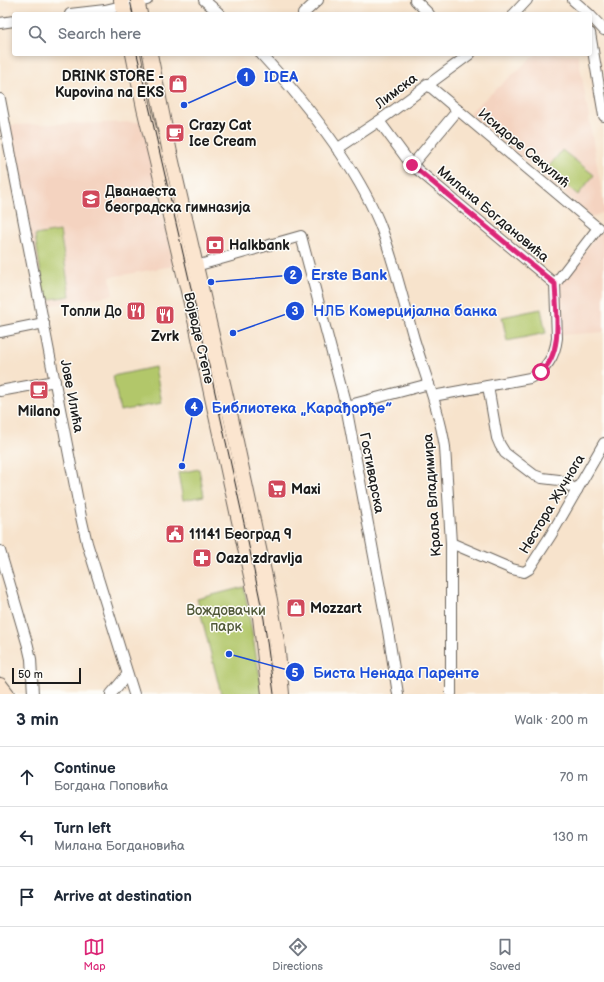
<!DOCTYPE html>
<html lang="en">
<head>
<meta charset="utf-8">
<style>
  body { margin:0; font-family:"Balsamiq Sans",sans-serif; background:#f2f2f3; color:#1f2937 }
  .scale { position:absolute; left:12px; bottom:10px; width:69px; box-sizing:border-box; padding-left:4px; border:2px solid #1c1c1c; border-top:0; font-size:11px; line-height:14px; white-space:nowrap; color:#1c1c1c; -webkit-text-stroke:3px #fdfcf7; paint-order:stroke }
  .stop { position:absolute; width:12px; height:12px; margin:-9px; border:3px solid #db2777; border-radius:50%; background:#fff }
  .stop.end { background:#db2777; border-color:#fff; box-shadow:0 1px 4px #0008 }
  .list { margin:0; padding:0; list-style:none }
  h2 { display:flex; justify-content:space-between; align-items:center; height:52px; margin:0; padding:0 16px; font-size:17px }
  h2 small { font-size:13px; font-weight:400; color:#747a83 }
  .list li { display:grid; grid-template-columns:26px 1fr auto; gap:12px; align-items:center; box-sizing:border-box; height:60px; padding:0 16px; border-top:1px solid #e0e1e3 }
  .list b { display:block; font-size:15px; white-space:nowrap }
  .list p { margin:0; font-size:13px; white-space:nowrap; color:#747a83 }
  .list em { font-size:13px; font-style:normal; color:#747a83 }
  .icon { flex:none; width:22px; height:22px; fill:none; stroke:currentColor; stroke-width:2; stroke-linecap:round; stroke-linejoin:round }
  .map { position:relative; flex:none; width:604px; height:694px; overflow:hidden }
  .search { position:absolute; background:#fff; box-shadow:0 2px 6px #0003; left:12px; right:12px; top:12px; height:44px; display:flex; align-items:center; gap:10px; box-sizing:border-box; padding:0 14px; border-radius:4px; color:#747a83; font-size:15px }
  .sheet { height:232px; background:#fff }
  nav { display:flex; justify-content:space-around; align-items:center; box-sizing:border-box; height:56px; border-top:1px solid #e0e1e3; background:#fff; font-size:11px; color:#747a83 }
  nav a { display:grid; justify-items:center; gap:2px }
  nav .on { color:#db2777 }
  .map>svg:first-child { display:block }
  .built { fill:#f4d3c0 }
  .green { fill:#b2c76b; stroke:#677244 }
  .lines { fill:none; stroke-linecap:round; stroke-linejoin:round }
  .street-casing { stroke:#69625a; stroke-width:12 }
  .secondary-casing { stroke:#69625a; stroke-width:16 }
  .street { stroke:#fff; stroke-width:10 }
  .secondary { stroke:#fbe5cf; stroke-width:14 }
  .tram { stroke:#1c1c1c; stroke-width:1 }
  .route { stroke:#db2777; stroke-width:5 }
  .labels { text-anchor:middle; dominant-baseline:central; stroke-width:3; stroke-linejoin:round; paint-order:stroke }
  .poi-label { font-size:14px; font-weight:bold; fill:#1c1c1c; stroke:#fdfcf7; text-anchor:start }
  .street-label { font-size:14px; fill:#1c1c1c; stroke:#fdfcf7 }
  .park-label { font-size:14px; fill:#505838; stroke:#fdfcf7 }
  .leader { fill:none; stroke:#1d4ed8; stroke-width:1.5 }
  .callout-dot { fill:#1d4ed8; stroke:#fdfcf7; stroke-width:1.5 }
  .mark-label { font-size:12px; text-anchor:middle; font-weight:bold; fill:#fff }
  .callout-label { font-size:15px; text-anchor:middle; font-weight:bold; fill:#1d4ed8; stroke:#fdfcf7; stroke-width:3; stroke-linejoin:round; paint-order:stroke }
</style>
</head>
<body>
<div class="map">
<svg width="604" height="694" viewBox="0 0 604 694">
  <rect width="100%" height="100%" fill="#fdfcf7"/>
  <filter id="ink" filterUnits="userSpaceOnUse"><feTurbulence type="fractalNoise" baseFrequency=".025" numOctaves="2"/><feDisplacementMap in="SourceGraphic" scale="8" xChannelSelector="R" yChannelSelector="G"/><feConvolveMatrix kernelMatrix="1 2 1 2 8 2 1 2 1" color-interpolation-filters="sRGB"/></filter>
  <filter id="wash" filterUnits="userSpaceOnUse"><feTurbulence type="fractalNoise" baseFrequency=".012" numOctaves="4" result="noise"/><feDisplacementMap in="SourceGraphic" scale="16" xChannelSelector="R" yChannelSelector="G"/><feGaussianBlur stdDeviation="0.9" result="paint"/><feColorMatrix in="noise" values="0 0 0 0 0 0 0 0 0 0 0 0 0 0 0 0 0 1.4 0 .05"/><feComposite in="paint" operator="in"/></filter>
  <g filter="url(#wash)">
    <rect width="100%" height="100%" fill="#f7e3cc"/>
    <g class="built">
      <path d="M536,54H578L604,206V212L592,217L469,113Z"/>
      <path d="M142,122L174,266L110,277L113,295L45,306L10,125Z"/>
      <path d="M604,232V332L560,335L558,287L599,233Z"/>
    </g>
    <g class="green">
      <path d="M562,150L594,175L578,195L547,169Z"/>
      <path d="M60,231L70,296L45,300L35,235Z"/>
      <path d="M541,309L546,333L507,341L502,317Z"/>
      <path d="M155,367L162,403L120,411L113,376Z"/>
      <path d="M199,469L204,496L183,500L178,473Z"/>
      <path d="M244,587L263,694H221L197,599Z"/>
    </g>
  </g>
  <g filter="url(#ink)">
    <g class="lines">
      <defs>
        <g id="street">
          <path d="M204,0L220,14"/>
          <path d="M415,0L429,14"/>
          <path d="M573,0L589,14"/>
          <path d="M70,14L105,10L147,0"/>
          <path d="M303,14L318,0"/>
          <path d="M514,14L527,0"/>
          <path d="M590,15L604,30"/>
          <path d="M0,23L14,21"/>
          <path d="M590,33L604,116"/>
          <path d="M261,54C306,103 353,161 379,222C394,260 403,300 414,339C425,375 439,409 445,447L451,543V694"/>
          <path d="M427,84L598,228"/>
          <path d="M0,99L81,517L87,543L134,694"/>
          <path d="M379,121L407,159L418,170L555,284"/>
          <path d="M337,149L379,121L470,54"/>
          <path d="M412,165L458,110"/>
          <path d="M196,266L301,236L346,406L388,631L398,694"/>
          <path d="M0,332L44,323"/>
          <path d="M488,386L497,438L500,445L505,453L534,475L542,478L559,480L577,490"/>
          <path d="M0,391L55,381"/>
          <path d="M433,396L530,378C546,370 555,356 557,338L555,284L598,228"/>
          <path d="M346,406L429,384"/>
          <path d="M451,543L512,569L524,572L529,569L551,535L604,443"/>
          <path d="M0,551L28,646L31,659L33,694"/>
          <path d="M111,694L127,675"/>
        </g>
        <g id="secondary">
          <path d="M121,0L125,14"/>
          <path d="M137,0L140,14"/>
          <path d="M133,54L144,108L196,324L260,617L269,694"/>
          <path d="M150,54L170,153L231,418L270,600L277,642L282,694"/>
          <path d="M0,685L7,694"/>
        </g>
      </defs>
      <use href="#street" class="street-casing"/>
      <use href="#secondary" class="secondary-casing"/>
      <use href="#street" class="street"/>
      <use href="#secondary" class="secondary"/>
      <g class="tram">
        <path d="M130,0L133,14"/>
        <path d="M137,54L212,379L246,532L264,619L274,694"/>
      </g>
    </g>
  </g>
  <g class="lines" filter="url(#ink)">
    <path class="route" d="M412,165L555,284C556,312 564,352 541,372"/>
  </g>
  <defs>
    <symbol id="shop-square" viewBox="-11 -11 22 22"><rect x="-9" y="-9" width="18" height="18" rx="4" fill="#d1495b" stroke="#fdfcf7"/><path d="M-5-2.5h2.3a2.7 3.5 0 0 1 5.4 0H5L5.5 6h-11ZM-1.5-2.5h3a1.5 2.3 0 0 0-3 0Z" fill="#fff"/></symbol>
    <symbol id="cafe-square" viewBox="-11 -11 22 22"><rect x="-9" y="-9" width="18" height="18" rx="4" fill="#d1495b" stroke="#fdfcf7"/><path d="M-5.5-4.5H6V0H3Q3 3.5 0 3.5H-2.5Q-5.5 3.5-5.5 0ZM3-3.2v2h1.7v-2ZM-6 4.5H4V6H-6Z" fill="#fff"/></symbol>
    <symbol id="school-square" viewBox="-11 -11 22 22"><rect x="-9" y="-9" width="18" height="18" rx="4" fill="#d1495b" stroke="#fdfcf7"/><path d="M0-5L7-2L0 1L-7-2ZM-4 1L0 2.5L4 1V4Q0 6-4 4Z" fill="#fff"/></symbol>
    <symbol id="bank-square" viewBox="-11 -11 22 22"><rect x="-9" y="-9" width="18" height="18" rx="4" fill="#d1495b" stroke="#fdfcf7"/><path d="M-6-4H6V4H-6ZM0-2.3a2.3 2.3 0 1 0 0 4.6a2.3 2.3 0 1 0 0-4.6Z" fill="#fff"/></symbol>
    <symbol id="restaurant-square" viewBox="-11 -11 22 22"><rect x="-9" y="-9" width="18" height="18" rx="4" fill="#d1495b" stroke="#fdfcf7"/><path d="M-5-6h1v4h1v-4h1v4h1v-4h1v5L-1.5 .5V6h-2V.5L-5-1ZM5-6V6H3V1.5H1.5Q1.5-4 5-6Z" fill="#fff"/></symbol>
    <symbol id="supermarket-square" viewBox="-11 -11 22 22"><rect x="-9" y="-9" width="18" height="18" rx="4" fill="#d1495b" stroke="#fdfcf7"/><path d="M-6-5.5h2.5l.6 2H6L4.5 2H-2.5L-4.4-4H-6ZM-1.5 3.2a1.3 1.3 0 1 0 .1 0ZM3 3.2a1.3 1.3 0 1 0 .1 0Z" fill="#fff"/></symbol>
    <symbol id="civic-square" viewBox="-11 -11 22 22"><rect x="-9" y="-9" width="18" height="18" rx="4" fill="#d1495b" stroke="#fdfcf7"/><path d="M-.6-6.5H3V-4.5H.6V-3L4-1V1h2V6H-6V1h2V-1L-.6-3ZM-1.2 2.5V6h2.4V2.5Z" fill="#fff"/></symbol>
    <symbol id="pharmacy-square" viewBox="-11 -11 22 22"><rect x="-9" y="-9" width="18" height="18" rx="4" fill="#d1495b" stroke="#fdfcf7"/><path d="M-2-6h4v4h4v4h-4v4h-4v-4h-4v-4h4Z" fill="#fff"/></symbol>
  </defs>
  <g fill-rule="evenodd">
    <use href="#shop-square" x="167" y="73" width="22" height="22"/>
    <use href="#cafe-square" x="164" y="122" width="22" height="22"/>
    <use href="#school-square" x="80" y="188" width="22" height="22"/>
    <use href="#bank-square" x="204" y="234" width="22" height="22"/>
    <use href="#restaurant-square" x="125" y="300" width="22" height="22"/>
    <use href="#restaurant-square" x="154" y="304" width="22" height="22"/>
    <use href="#cafe-square" x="28" y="379" width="22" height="22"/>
    <use href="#supermarket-square" x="266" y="478" width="22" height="22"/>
    <use href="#civic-square" x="164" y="523" width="22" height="22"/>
    <use href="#pharmacy-square" x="191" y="547" width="22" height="22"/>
    <use href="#shop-square" x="285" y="597" width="22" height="22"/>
  </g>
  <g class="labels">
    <g class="poi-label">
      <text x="164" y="76" text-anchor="end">DRINK STORE -<tspan x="164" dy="16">Kupovina na EKS</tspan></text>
      <text x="189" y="125">Crazy Cat<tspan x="189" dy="16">Ice Cream</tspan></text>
      <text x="105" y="191">Дванаеста<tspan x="105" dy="16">београдска гимназија</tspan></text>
      <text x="229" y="245">Halkbank</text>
      <text x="122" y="311" text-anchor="end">Топли До</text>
      <text x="165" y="336" text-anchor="middle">Zvrk</text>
      <text x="39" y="411" text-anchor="middle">Milano</text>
      <text x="291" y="489">Maxi</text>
      <text x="189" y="534">11141 Београд 9</text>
      <text x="216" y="558">Oaza zdravlja</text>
      <text x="310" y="608">Mozzart</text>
    </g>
    <g class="street-label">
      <text transform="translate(396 91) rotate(-37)">Лимска</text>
      <text transform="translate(524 148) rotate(40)">Исидоре Секулић</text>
      <text transform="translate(493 214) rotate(40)">Милана Богдановића</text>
      <text transform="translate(199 338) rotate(77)">Војводе Степе</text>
      <text transform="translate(72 396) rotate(79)">Јове Илића</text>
      <text transform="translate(372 473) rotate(79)">Гостиварска</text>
      <text transform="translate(432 495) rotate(-94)">Краља Владимира</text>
      <text transform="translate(552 504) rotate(-59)">Нестора Жучнога</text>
    </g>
    <g class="park-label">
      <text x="226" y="610">Вождовачки<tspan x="226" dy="16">парк</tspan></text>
    </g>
  </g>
  <path class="leader" d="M184 105L246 77M211 282L293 275M233 333L295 311M182 466L194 407M229 654L295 672"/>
  <g class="callout-dot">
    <circle cx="184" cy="105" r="4"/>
    <circle cx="211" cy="282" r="4"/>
    <circle cx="233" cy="333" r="4"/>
    <circle cx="182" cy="466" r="4"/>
    <circle cx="229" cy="654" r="4"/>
    <circle cx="246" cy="77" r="10"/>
    <circle cx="293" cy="275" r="10"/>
    <circle cx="295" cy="311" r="10"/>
    <circle cx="194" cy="407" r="10"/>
    <circle cx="295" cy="672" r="10"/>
  </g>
  <g class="mark-label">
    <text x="246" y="81">1</text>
    <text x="293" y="279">2</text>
    <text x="295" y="315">3</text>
    <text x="194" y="411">4</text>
    <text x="295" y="677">5</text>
  </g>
  <g class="callout-label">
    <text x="281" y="82">IDEA</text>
    <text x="349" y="280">Erste Bank</text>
    <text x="405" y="316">НЛБ Комерцијална банка</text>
    <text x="302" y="413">Библиотека „Карађорђе”</text>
    <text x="396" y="678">Биста Ненада Паренте</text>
  </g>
</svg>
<div class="scale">50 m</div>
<div class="stop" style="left:541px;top:372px"></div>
<div class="stop end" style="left:412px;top:165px"></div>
<div class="search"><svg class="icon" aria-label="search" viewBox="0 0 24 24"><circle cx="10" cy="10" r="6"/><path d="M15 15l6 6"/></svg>Search here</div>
</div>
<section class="sheet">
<h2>3 min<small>Walk · 200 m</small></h2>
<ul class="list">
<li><svg class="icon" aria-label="ahead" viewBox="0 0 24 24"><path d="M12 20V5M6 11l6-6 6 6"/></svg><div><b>Continue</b><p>Богдана Поповића</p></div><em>70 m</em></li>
<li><svg class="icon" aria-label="left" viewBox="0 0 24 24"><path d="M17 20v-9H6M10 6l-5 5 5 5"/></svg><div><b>Turn left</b><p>Милана Богдановића</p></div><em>130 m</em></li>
<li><svg class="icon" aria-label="arrive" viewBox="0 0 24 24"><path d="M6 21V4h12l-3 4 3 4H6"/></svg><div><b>Arrive at destination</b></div></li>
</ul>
</section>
<nav>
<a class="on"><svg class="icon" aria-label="map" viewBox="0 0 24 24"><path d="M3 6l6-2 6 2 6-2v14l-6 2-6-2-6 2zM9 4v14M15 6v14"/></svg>Map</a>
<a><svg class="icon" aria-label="directions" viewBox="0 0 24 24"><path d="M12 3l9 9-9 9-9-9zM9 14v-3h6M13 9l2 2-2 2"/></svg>Directions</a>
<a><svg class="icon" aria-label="saved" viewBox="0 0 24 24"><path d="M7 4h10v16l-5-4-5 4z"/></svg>Saved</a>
</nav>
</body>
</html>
